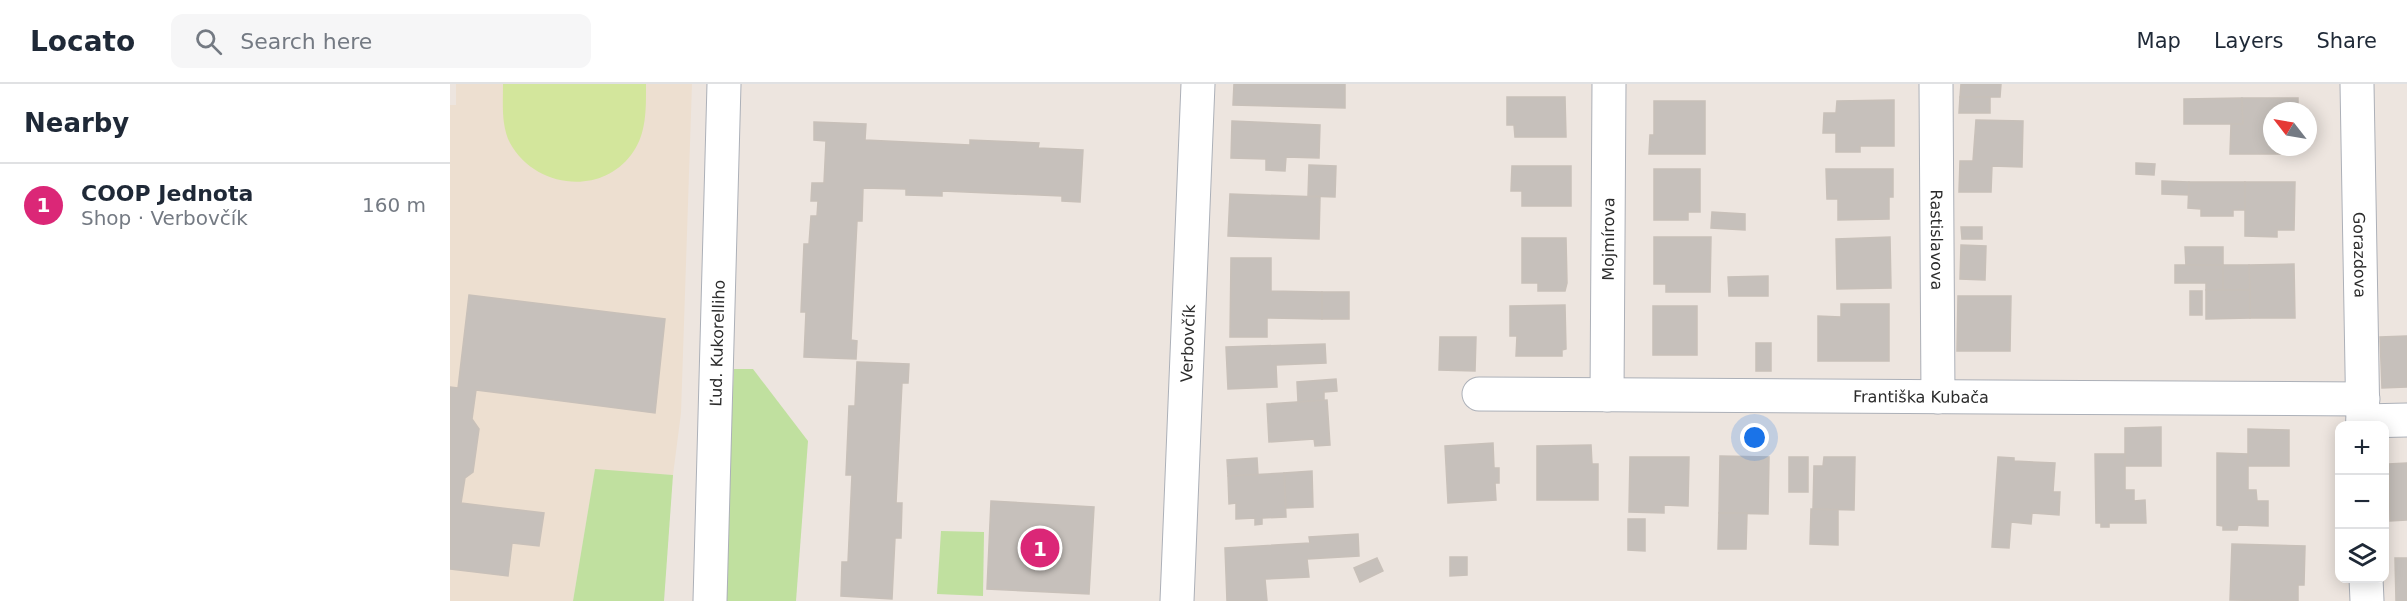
<!DOCTYPE html>
<html lang="en">
<head>
<meta charset="utf-8">
<style>
  body { margin:0; font-family:"DejaVu Sans",sans-serif; background:#f6f6f7; color:#1f2937 }
  .controls { position:absolute; right:18px; bottom:18px; display:grid; overflow:hidden; border-radius:12px; box-shadow:0 3px 15px #0003 }
  .controls button { width:54px; height:54px; display:grid; place-items:center; padding:0; border:0; border-bottom:2px solid #e0e1e3; background:#fff; color:#1f2937; font:30px sans-serif }
  .compass { position:absolute; left:1813px; top:18px; width:54px; height:54px; border-radius:50%; background:#fff; box-shadow:0 3px 15px #0003; rotate:301deg }
  .you { position:absolute; left:1305px; top:354px; width:21px; height:21px; margin:-15px; border:4px solid #fff; border-radius:50%; background:#1a73e8; box-shadow:0 0 0 9px #1a73e833 }
  .badge { display:grid; place-items:center; width:39px; height:39px; border-radius:50%; background:#db2777; color:#fff; font-size:20px; font-weight:700 }
  .pin { position:absolute; translate:-50% -50%; border:3px solid #fff; box-shadow:0 2px 6px #0006 }
  .list { margin:0; padding:0; list-style:none }
  h2 { display:flex; justify-content:space-between; align-items:center; height:78px; margin:0; padding:0 24px; font-size:26px }
  h2 small { font-size:20px; font-weight:400; color:#747a83 }
  .list li { display:grid; grid-template-columns:39px 1fr auto; gap:18px; align-items:center; box-sizing:border-box; height:84px; padding:0 24px; border-top:2px solid #e0e1e3 }
  .list b { display:block; font-size:22px; white-space:nowrap }
  .list p { margin:0; font-size:20px; white-space:nowrap; color:#747a83 }
  .list em { font-size:20px; font-style:normal; color:#747a83 }
  .icon { flex:none; width:33px; height:33px; fill:none; stroke:currentColor; stroke-width:2; stroke-linecap:round; stroke-linejoin:round }
  .map { position:relative; flex:none; width:1957px; height:517px; overflow:hidden }
  header { display:flex; align-items:center; gap:36px; box-sizing:border-box; height:84px; padding:0 30px; background:#fff; border-bottom:2px solid #e0e1e3 }
  header strong { font-size:28px }
  nav { display:flex; gap:33px; margin-inline-start:auto; font-size:21px }
  .search { width:420px; height:54px; background:#f6f6f7; display:flex; align-items:center; gap:15px; box-sizing:border-box; padding:0 21px; border-radius:12px; color:#747a83; font-size:22px }
  main { display:flex }
  aside { flex:1; background:#fff }
  .map>svg:first-child { display:block }
  .education { fill:#eddfd0 }
  .green { fill:#c0e09f }
  .pitch { fill:#d3e69c }
  .building { fill:#c6c0bb; stroke:#c8c0b9; stroke-width:1.5 }
  .lines { fill:none; stroke-linecap:round; stroke-linejoin:round }
  .minor-casing { stroke:#acb0b8; stroke-width:35 }
  .minor { stroke:#fff; stroke-width:33 }
  .labels { text-anchor:middle; dominant-baseline:central; stroke-width:5; stroke-linejoin:round; paint-order:stroke }
  .street-label { font-size:16px; fill:#2c2c2c; stroke:#fff }
</style>
</head>
<body>
<header>
<strong>Locato</strong>
<div class="search"><svg class="icon" aria-label="search" viewBox="0 0 24 24"><circle cx="10" cy="10" r="6"/><path d="M15 15l6 6"/></svg>Search here</div>
<nav><a>Map</a><a>Layers</a><a>Share</a></nav>
</header>
<main>
<aside>
<h2>Nearby<small></small></h2>
<ul class="list">
<li><span class="badge">1</span><div><b>COOP Jednota</b><p>Shop · Verbovčík</p></div><em>160 m</em></li>
</ul>
</aside>
<div class="map">
<svg width="1957" height="517" viewBox="0 0 1957 517">
  <rect width="100%" height="100%" fill="#ede5df"/>
  <path class="education" d="M6,0H242L231,329L223,391L145,386L123,517H0V21H6Z"/>
  <g class="green">
    <path d="M284,285H303L358,357L346,517H272Z"/>
    <path d="M145,385L223,391L214,517H123Z"/>
    <path d="M491,447L534,448L533,512L487,510Z"/>
  </g>
  <path class="pitch" d="M53,0H196C196,24 197,51 181,71C149,113 84,103 60,59C51,41 53,20 53,0Z"/>
  <g class="building">
    <path d="M784,0H895V24L783,21Z"/>
    <path d="M1511,0H1551L1550,13H1510Z"/>
    <path d="M1057,13H1115L1116,53H1065L1064,41H1057Z"/>
    <path d="M1510,13H1540V29H1509Z"/>
    <path d="M1792,14L1793,40H1734V15Z"/>
    <path d="M1792,14H1848V27H1822V63H1834L1835,70H1780L1781,40H1793Z"/>
    <path d="M1444,16V62H1410V68H1386V49H1373L1374,29H1386L1387,17Z"/>
    <path d="M1204,17H1255V70H1199L1200,51H1204Z"/>
    <path d="M1526,36L1573,37L1572,83L1542,82L1541,108H1509L1510,77H1523Z"/>
    <path d="M782,37L870,41L869,74L836,73L835,87L816,86V75L781,74Z"/>
    <path d="M364,38L416,40L415,56L520,61V56L589,59L588,64L633,66L630,118L612,117V112L492,107V112L456,111V105L413,104L412,137H407L401,256L407,257L406,275L354,273L356,228H351L354,160H359L361,132H367L368,117H361L362,99H374L376,57L364,56Z"/>
    <path d="M1686,79L1705,80L1704,91L1686,90Z"/>
    <path d="M859,81L886,82L885,113L858,112Z"/>
    <path d="M1062,82H1121V122H1072V107H1061Z"/>
    <path d="M1204,85H1250V128H1238V136H1204Z"/>
    <path d="M1376,85H1443V113H1439V135L1388,136V115H1377Z"/>
    <path d="M1712,97L1739,98V111L1712,110Z"/>
    <path d="M1739,98H1795V126H1783V132H1751V125L1738,124Z"/>
    <path d="M1795,98H1845L1844,146H1827V153L1795,152Z"/>
    <path d="M780,110L870,113L869,155L778,152Z"/>
    <path d="M1262,128L1295,130V146L1261,144Z"/>
    <path d="M1511,143H1532V155H1512Z"/>
    <path d="M1204,153H1261L1260,208H1216V200H1204Z"/>
    <path d="M1440,153L1441,204L1387,205L1386,155Z"/>
    <path d="M1072,154H1116L1117,199L1115,207H1088V199H1072Z"/>
    <path d="M1511,161L1536,162L1535,196L1510,195Z"/>
    <path d="M1735,163H1773V181L1736,182Z"/>
    <path d="M781,174H821V207L872,208V235L817,234V253H780Z"/>
    <path d="M1844,180L1845,234H1800L1799,181Z"/>
    <path d="M1725,181H1773V206H1756V199H1725Z"/>
    <path d="M1773,181H1799L1800,206H1773Z"/>
    <path d="M1318,192V212H1279L1278,193Z"/>
    <path d="M1756,206H1800V234L1756,235Z"/>
    <rect x="1740" y="207" width="12" height="24"/>
    <rect x="872" y="208" width="27" height="27"/>
    <path d="M19,211L215,235L205,329L26,306L22,335L29,345L23,388L15,394L11,419L94,429L89,462L62,459L58,492L0,485V303L8,304Z"/>
    <path d="M1508,212H1561L1560,267H1507Z"/>
    <path d="M1391,220H1439V277H1368V232L1391,233Z"/>
    <path d="M1115,221L1116,265L1112,266V272H1066L1067,252H1060V222Z"/>
    <rect x="1203" y="222" width="44" height="49"/>
    <path d="M1957,252V303L1932,304L1930,253Z"/>
    <path d="M990,253H1026L1025,287L989,286Z"/>
    <rect x="1306" y="259" width="15" height="28"/>
    <path d="M875,260L876,279L826,281L827,303L778,305L776,263Z"/>
    <path d="M407,278L459,280L458,299H452L446,419H452L451,454H445L442,515L391,512L392,478H398L402,391H396L399,322H405Z"/>
    <path d="M886,295L887,307L874,308V316L848,318L847,298Z"/>
    <path d="M877,316L880,361L865,362L864,355L819,358L817,320Z"/>
    <path d="M1711,343V382H1675V344Z"/>
    <path d="M1798,345L1839,346V382H1798Z"/>
    <path d="M1043,359L1044,384H1049V399H1045L1046,416L998,419L995,362Z"/>
    <path d="M1141,361L1142,380H1148V416H1087V362Z"/>
    <path d="M1767,369L1798,370V406H1806L1807,417H1818V442L1788,441L1787,446H1773V442L1767,441Z"/>
    <path d="M1645,370H1675V406H1684V417L1695,416L1696,439H1659V443H1651V439H1646Z"/>
    <path d="M1270,372L1319,373L1318,430L1269,429Z"/>
    <path d="M1180,373H1239L1238,422L1214,421V429L1179,428Z"/>
    <rect x="1339" y="373" width="19" height="35"/>
    <path d="M1374,373H1405L1404,426L1363,425L1364,382H1373Z"/>
    <path d="M1548,373L1564,374V377L1605,379L1603,408H1610L1609,431L1582,429L1581,440L1561,438L1559,464L1542,463Z"/>
    <path d="M807,374L808,391L778,392L777,376Z"/>
    <path d="M1957,379V436L1940,437L1939,380Z"/>
    <path d="M862,387L863,423L836,424L834,389Z"/>
    <path d="M834,389L836,433L812,434V440L805,441V434L786,435V419L779,420L778,392Z"/>
    <path d="M541,417L644,423L639,510L537,505Z"/>
    <path d="M1361,425L1388,426V461L1360,460Z"/>
    <path d="M1269,429H1297L1296,465H1268Z"/>
    <path d="M1178,435H1195V467L1178,466Z"/>
    <path d="M908,450L909,472L857,475L859,493L815,495L817,517H777L775,464L860,459L859,453Z"/>
    <path d="M1782,460L1855,462L1854,501H1848V517L1780,516Z"/>
    <path d="M1000,473H1017V491L1000,492Z"/>
    <path d="M927,474L933,487L910,498L904,484Z"/>
    <path d="M1945,474H1957V517H1946Z"/>
  </g>
  <g class="lines">
    <defs>
      <g id="minor">
        <path id="s1" d="M1486,0L1488,313"/>
        <path id="s2" d="M1907,0L1913,342"/>
        <path id="s3" d="M1029,310L1913,315"/>
        <path id="s4" d="M1157,311L1159,0"/>
        <path d="M1913,337L1957,336"/>
        <path d="M1916,494L1917,517"/>
        <path id="s5" d="M260,517L274,0"/>
        <path id="s6" d="M727,517L748,0"/>
      </g>
    </defs>
    <use href="#minor" class="minor-casing"/>
    <use href="#minor" class="minor"/>
  </g>
  <g class="labels">
    <g class="street-label">
      <text stroke="none"><textPath href="#s4" startOffset="156">Mojmírova</textPath></text>
      <text stroke="none"><textPath href="#s1" startOffset="156">Rastislavova</textPath></text>
      <text stroke="none"><textPath href="#s2" startOffset="171">Gorazdova</textPath></text>
      <text stroke="none"><textPath href="#s5" startOffset="258">Ľud. Kukorelliho</textPath></text>
      <text stroke="none"><textPath href="#s6" startOffset="258">Verbovčík</textPath></text>
      <text stroke="none"><textPath href="#s3" startOffset="442">Františka Kubača</textPath></text>
    </g>
  </g>
</svg>
<div class="controls">
<button>+</button>
<button>−</button>
<button><svg class="icon" aria-label="layers" viewBox="0 0 24 24"><path d="M12 4l9 5-9 5-9-5zM3 14l9 5 9-5"/></svg></button>
</div>
<svg class="compass" viewBox="-18 -18 36 36"><path d="M0-13l5 13h-10z" fill="#e53935"/><path d="M0 13l5-13h-10z" fill="#747a83"/></svg>
<div class="you"></div>
<div class="pin badge" style="left:590px;top:464px">1</div>
</div>
</main>
</body>
</html>
